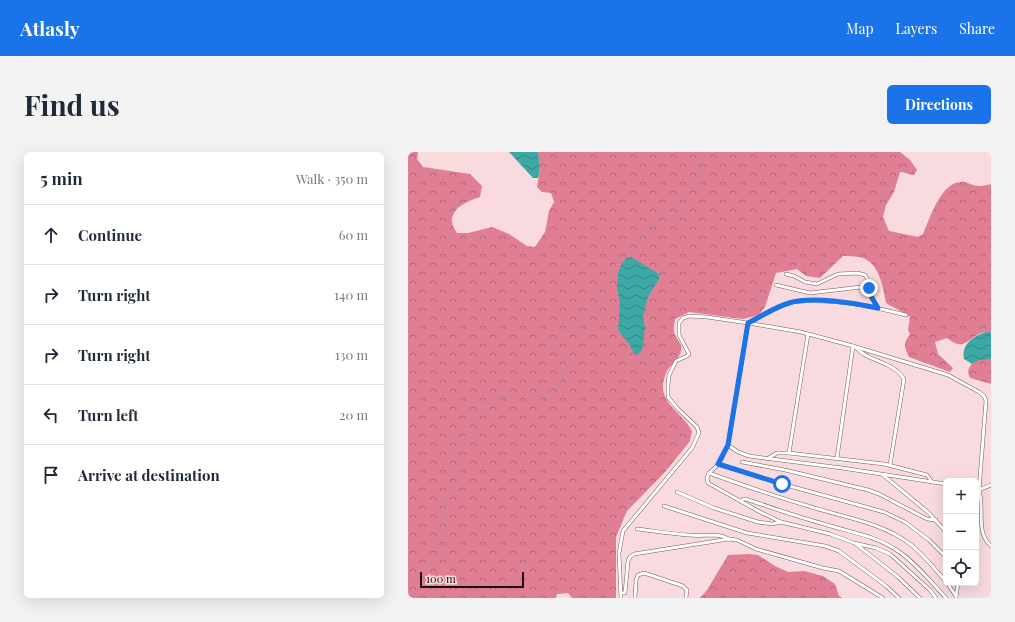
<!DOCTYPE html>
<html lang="en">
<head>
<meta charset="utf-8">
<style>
  body { margin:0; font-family:"Playfair Display",serif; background:#f2f2f3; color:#1f2937 }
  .controls { position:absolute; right:12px; bottom:12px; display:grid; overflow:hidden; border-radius:6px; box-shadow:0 4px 16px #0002 }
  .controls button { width:36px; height:36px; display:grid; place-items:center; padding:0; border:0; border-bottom:1px solid #e0e1e3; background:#fff; color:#1f2937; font:20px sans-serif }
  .scale { position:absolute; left:12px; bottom:10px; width:104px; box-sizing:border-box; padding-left:4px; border:2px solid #1a1012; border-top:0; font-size:11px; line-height:14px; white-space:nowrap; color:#1a1012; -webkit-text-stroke:3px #f8dadf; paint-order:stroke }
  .stop { position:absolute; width:12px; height:12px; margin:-9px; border:3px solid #1a73e8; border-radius:50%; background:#fff }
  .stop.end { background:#1a73e8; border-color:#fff; box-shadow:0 1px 4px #0008 }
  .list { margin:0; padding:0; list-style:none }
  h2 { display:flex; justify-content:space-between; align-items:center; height:52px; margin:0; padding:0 16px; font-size:17px }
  h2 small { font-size:13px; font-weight:400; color:#747a83 }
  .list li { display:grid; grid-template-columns:26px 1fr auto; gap:12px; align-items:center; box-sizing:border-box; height:60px; padding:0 16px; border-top:1px solid #e0e1e3 }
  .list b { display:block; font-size:15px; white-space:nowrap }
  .list em { font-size:13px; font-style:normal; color:#747a83 }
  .icon { flex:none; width:22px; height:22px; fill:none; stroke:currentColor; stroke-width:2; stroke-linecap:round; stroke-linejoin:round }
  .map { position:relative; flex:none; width:583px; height:446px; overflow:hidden; border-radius:6px }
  header { display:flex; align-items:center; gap:24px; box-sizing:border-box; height:56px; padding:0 20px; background:#1a73e8; color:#fff }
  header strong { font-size:19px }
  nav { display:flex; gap:22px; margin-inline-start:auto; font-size:14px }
  .intro { display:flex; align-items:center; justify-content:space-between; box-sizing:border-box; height:96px; padding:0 24px }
  h1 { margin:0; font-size:28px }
  .button { padding:10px 18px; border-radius:6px; background:#1a73e8; color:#fff; font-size:14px; font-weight:700 }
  main { display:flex; gap:24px; padding:0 24px }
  aside { flex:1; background:#fff; border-radius:6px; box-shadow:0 4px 16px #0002 }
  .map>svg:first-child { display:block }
  .forest { fill:url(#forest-crowns) }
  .water { fill:url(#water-waves) }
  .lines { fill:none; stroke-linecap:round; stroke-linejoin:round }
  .service-casing { stroke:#765b60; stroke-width:4 }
  .path { stroke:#a89195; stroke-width:1; stroke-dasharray:2 2; stroke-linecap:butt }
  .service { stroke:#fff; stroke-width:3 }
  .route { stroke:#1a73e8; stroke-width:5 }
</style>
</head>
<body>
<header>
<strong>Atlasly</strong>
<nav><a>Map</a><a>Layers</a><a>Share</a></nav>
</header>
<div class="intro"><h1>Find us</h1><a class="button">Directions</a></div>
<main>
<aside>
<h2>5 min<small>Walk · 350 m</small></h2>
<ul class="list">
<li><svg class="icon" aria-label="ahead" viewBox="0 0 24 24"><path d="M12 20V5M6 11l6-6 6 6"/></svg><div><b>Continue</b></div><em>60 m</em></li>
<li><svg class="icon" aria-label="right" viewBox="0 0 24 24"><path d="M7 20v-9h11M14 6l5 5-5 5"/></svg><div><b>Turn right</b></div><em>140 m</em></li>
<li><svg class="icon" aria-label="right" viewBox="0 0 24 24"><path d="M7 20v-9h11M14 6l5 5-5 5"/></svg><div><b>Turn right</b></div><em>130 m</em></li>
<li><svg class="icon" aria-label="left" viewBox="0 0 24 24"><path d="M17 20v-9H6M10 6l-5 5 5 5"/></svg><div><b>Turn left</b></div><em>20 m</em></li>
<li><svg class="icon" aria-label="arrive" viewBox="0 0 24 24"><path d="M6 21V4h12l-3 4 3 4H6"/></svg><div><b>Arrive at destination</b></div></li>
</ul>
</aside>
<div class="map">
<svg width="583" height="446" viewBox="0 0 583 446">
  <defs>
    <pattern id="forest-crowns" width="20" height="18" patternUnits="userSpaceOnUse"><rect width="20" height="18" fill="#e07f94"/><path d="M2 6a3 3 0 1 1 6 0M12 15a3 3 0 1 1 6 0" fill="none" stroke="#b56777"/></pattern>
    <pattern id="water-waves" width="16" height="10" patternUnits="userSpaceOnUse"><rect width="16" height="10" fill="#3ea9a4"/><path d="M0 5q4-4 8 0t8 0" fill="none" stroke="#338884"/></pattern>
  </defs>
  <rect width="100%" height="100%" fill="#f8dadf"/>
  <g class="forest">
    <path d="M0,0H10L9,7L15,15L62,22L74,34L72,45C60,49 44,55 44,69C44,73 47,78 49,81H60L84,75L101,82L119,94L127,95L137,80L141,59L146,50L143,41L134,40L129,35L132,15L130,0H492L502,8L509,18L506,23C501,23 497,20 492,20L486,40L478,53L475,65L481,79L510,85L515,82C522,66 533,30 553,30C556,29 559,31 562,32C569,35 577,34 583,32V181L581,179C578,180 574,180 571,182C557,189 556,199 539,186L527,190L530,202L545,216L542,220L501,205C496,194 495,192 502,182L500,178L502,165C495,159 486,156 478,151C475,135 471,108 451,105C446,104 440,104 435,104L412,126L398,124L389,117L368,121L357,155L351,163L335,167L281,160L267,167C267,170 265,175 266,179C266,186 275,190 273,199C271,208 262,212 258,221C246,250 273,258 284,279L282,289L258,319L219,359L208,385V446H164L160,441L149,442L148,446H0Z"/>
    <path d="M571,207H583V232L562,226C557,217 563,212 571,207Z"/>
    <path d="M340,402L350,403L367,414L380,420L396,419L415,424L427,432L431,444L434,446H292L299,438L320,403Z"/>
  </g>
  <g class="water">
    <path d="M101,0H130L132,15L130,26H125Z"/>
    <path d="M223,105L251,122V127L240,145L235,165L237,175L235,194L233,200L227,203L221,192L210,178L212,151L209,135L210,121L213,113L218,106Z"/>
    <path d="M581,179L583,181V207L571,208L564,212L556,207C553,191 567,183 581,179Z"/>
  </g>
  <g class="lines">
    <defs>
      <g id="service">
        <path d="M378,122L386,124L397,130L409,132L430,122L449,121L457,123L459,126L464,146L470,156"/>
        <path d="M368,133L402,141L453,135L461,136"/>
        <path d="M340,171L320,293L311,312L301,321L299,326L300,331L352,360L373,370L422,382L446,391L468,396L482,402L522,438L528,446"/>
        <path d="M340,171C354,164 367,155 382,151C390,148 398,149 406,149C440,149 466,155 498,163"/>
        <path d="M447,195C460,210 485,209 496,227L482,313"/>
        <path d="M320,293L330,300L341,304L434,316L538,332"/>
        <path d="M381,301L400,182"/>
        <path d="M429,306L445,194"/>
        <path d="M359,307L369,301H381L476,312L519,323L524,330"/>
        <path d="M334,310L377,318L460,338L471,342L519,367L528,368"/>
        <path d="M311,312L374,332L476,360L497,370L521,388L538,405"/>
        <path d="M301,321C334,333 366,344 400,354C434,365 473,370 502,392C516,403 527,417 538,430"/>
        <path d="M475,323L521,361L538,380"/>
        <path d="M568,337L571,338L583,333"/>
        <path d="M269,340L306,356L350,370L364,372L373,370"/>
        <path d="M333,350L335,347H338C364,356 390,365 416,372C441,380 469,384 490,399C508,411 523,430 538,446"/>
        <path d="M256,354L339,381L417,394L431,399L478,434L491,446"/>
        <path d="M229,377C246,379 264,382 281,383C295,385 308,380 321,387"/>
        <path d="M448,392L490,425L512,446"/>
        <path d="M539,431L548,444"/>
        <path d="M213,441H217L220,409L222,405L226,402L321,387L329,388L348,397L415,416L431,419L475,446"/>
        <path d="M548,445L550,431"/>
        <path d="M213,446L211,401L215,379L284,296L291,281L289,275L270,257L260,245V234L261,223L268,209L279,204L281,202L271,183V171L275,166L281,164L299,165L340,171L393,180L445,194L540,223L571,240L576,244L578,249L571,338C577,357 567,380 583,394"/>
        <path d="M227,446L228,428L230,423L236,421L275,434L279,438L278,446"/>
      </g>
    </defs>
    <use href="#service" class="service-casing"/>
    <path class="path" d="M0,434C4,431 9,428 12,424C24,414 36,386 34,370L50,304L66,263L81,249L93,244L136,243L151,232L156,224L159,214L158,210L147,198L145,192L149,185L176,165L197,143L206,114L218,99L271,53L282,40L291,23L294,0"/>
    <use href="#service" class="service"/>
  </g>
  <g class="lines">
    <path class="route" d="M374,332L310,312L320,293L340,171C354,164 367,155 381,151C403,144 448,151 470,156L464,146L461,136"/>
  </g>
</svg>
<div class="controls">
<button>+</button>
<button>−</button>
<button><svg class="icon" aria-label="locate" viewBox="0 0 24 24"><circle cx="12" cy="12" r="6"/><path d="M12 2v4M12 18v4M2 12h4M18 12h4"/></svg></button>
</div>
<div class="scale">100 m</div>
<div class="stop" style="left:374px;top:332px"></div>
<div class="stop end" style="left:461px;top:136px"></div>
</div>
</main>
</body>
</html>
